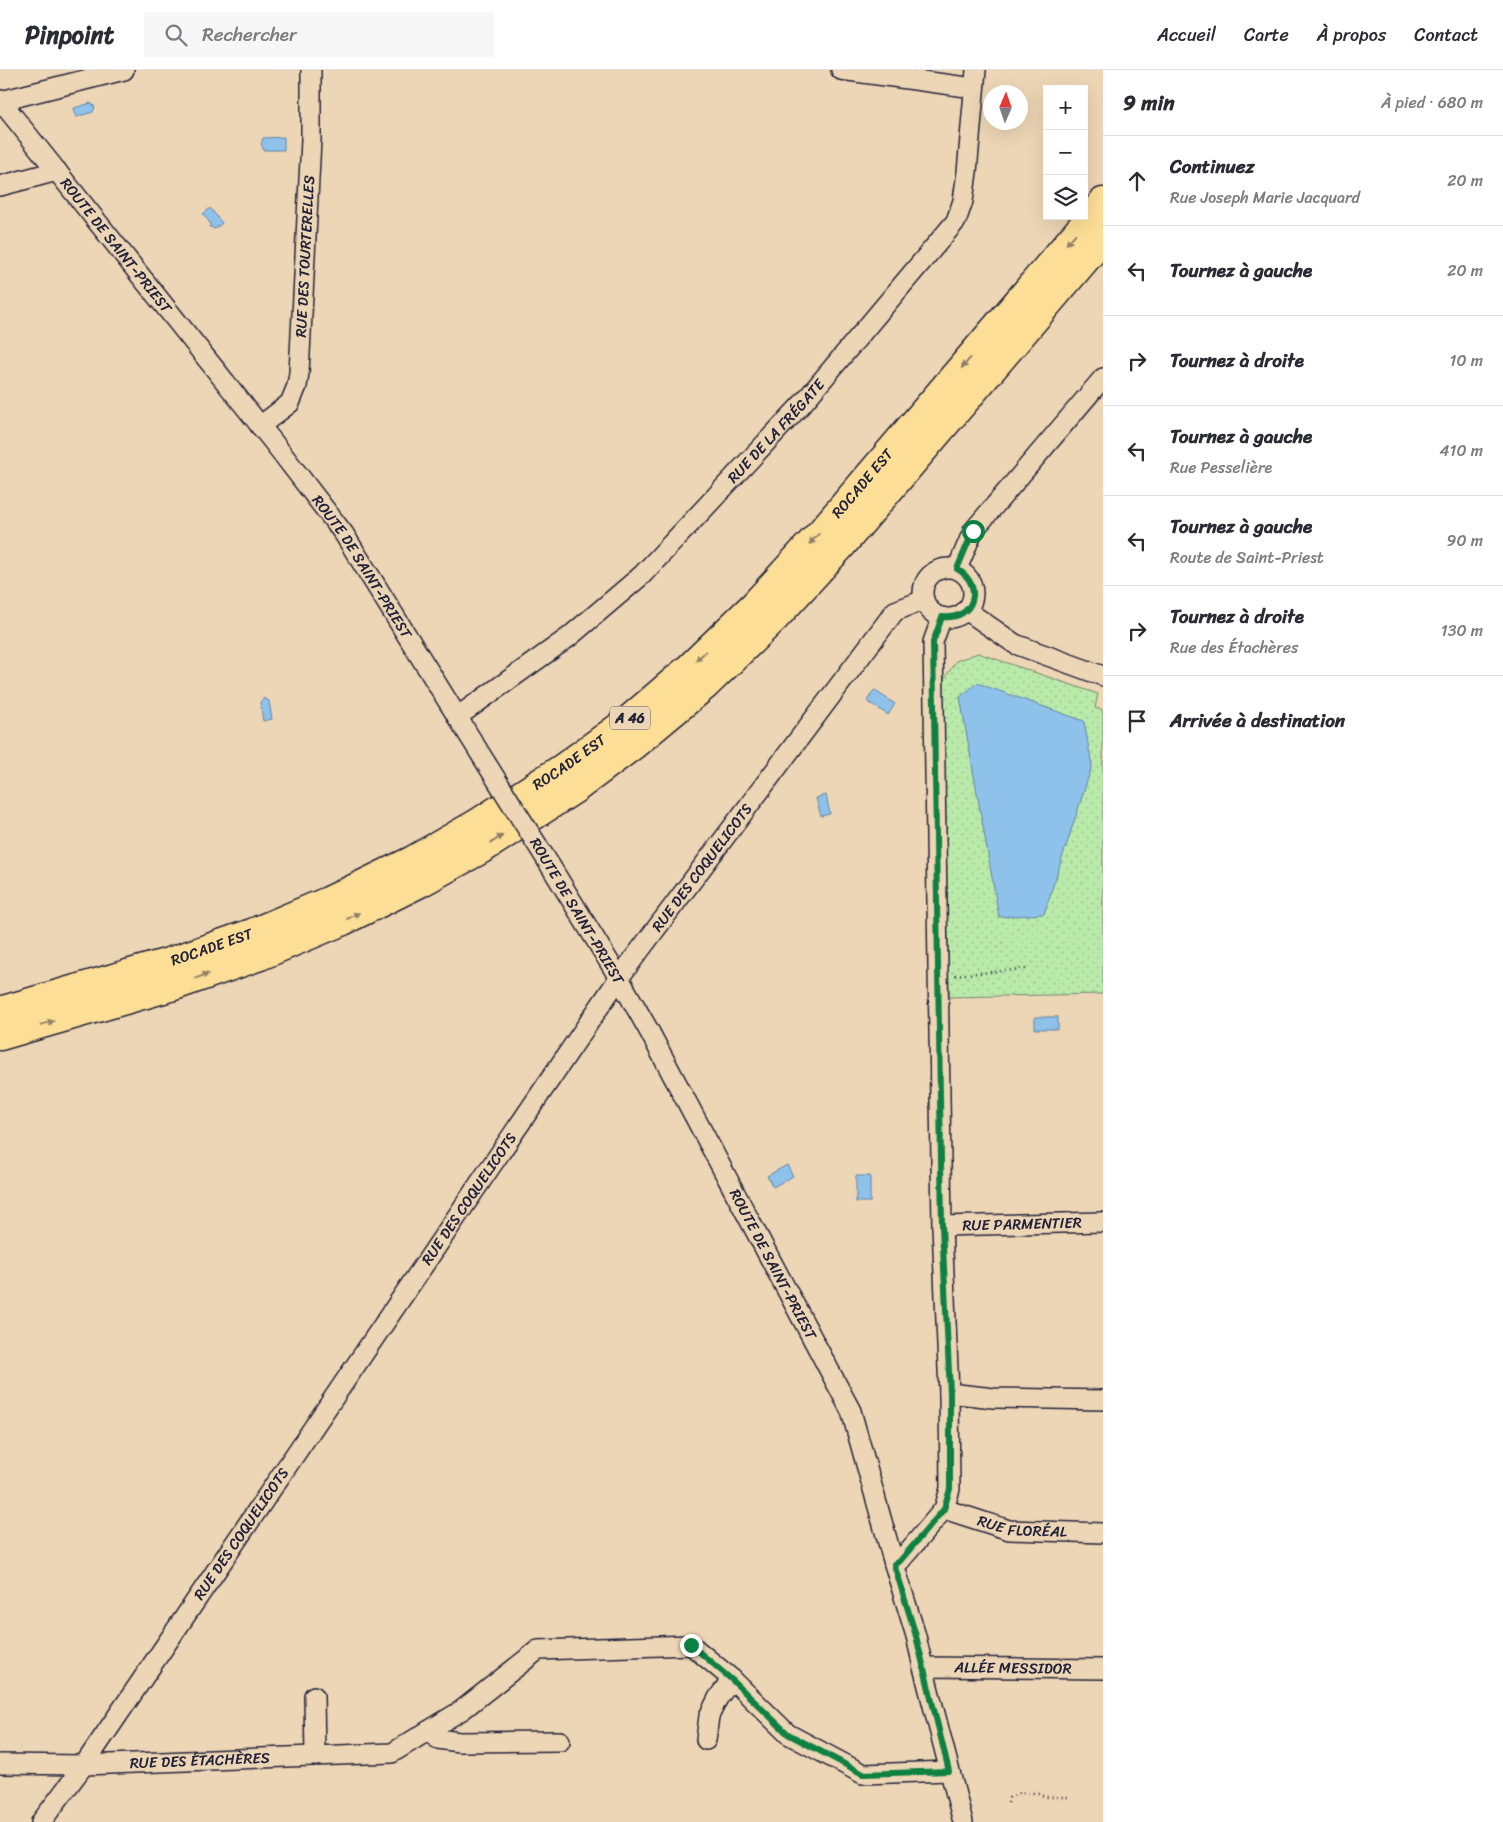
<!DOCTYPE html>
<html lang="fr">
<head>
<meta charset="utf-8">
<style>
  body { margin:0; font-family:Sriracha,sans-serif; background:#f7f7f7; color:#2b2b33 }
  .controls { position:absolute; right:15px; top:15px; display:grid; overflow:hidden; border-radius:0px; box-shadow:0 5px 20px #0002 }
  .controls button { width:45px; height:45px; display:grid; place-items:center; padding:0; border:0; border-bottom:1px solid #e1e1e2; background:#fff; color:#2b2b33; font:25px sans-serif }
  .compass { position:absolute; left:983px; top:15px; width:45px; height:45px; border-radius:50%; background:#fff; box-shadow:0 5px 20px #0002; rotate:2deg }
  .stop { position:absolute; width:15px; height:15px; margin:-11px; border:4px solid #0b8043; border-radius:50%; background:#fff }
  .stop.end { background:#0b8043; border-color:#fff; box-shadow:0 1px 5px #0008 }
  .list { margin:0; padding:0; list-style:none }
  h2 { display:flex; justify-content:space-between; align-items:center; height:65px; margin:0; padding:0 20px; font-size:21px }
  h2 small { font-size:16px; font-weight:400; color:#7c7c81 }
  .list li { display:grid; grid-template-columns:32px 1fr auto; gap:15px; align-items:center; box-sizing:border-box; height:90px; padding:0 20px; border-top:1px solid #e1e1e2 }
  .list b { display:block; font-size:19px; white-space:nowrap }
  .list p { margin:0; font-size:16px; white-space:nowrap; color:#7c7c81 }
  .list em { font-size:16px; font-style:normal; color:#7c7c81 }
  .icon { flex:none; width:28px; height:28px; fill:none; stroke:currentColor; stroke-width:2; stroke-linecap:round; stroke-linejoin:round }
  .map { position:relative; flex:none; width:1103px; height:1752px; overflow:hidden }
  header { display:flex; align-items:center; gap:30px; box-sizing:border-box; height:70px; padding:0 25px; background:#fff; border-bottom:1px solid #e1e1e2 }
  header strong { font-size:24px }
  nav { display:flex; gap:28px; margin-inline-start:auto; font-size:18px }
  .search { width:350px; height:45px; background:#f7f7f7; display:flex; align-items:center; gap:12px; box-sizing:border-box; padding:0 18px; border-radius:0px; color:#7c7c81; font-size:19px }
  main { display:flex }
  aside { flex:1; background:#fff }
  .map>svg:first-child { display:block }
  .park { fill:url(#park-dots); stroke:#6e8672 }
  .water { fill:#8ec2eb; stroke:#6382a5 }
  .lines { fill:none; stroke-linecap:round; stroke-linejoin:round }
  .street-casing { stroke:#22223b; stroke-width:22 }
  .highway-casing { stroke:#22223b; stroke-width:31 }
  .path { stroke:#22223b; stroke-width:2.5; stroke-dasharray:1 4; stroke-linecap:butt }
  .street { stroke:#edd6b5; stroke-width:19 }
  .highway { stroke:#fcde96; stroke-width:28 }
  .street-bridge-casing { stroke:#22223b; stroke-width:22; stroke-linecap:butt }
  .street-bridge { stroke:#edd6b5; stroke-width:19 }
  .oneway { fill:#8f8068 }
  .route { stroke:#0b8043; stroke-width:6 }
  .labels { text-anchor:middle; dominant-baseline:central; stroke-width:4; stroke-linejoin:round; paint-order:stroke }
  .shield { fill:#edd6b5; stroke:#5f5860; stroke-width:1 }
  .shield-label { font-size:14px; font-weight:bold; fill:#22223b }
  .street-label { font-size:15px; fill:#22223b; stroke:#edd6b5 }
</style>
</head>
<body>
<header>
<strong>Pinpoint</strong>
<div class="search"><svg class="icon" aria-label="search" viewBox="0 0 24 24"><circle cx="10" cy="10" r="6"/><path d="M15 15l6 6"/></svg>Rechercher</div>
<nav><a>Accueil</a><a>Carte</a><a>À propos</a><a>Contact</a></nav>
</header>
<main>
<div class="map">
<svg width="1103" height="1752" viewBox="0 0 1103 1752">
  <defs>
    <pattern id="park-dots" width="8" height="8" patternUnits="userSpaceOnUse" patternTransform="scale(1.25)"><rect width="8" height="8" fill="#baeaa9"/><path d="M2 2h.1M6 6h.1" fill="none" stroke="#a0c892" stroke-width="1.8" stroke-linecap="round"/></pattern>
  </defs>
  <rect width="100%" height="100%" fill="#edd6b5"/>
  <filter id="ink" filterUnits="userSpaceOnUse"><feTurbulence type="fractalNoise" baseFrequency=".02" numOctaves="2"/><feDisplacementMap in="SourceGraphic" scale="10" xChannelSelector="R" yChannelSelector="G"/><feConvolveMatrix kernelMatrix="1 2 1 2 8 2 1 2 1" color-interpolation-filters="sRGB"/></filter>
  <g filter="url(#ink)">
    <path class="park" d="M978,583L1098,624L1095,638L1103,640V924L949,927L943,611L956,591Z"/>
    <g class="water">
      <path d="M91,33L95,37L93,42L76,47L74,38Z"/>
      <path d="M284,67V80H263V77L261,75L263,68Z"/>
      <path d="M210,138L222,153L215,159L210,157V153L203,144Z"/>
      <path d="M977,613L1084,651L1092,696L1044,844L999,847L960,627Z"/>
      <path d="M874,620L895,634L888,645L867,631Z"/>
      <path d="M264,628L269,631L272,649L263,651L260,632Z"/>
      <path d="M826,725L830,744L821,746L816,728Z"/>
      <rect x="1035" y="947" width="23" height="12"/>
      <path d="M787,1095L793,1106L773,1117L767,1106Z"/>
      <rect x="856" y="1106" width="14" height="26"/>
    </g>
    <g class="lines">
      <defs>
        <g id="street">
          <path d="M841,0L974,18"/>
          <path id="s1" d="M0,30L274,373L344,464L486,693"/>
          <path d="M1,31L124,0"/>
          <path d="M0,116L57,101"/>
          <path id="s2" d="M260,356L290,333L297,316L299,303L311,70V0"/>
          <circle cx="948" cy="523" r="25"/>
          <path d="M957,499L973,461L1103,308"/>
          <path d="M966,540L1015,574L1103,606"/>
          <path id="s3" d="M457,647L569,567L642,505L803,333L956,151L963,131L967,102L976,0"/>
          <path id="s4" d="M548,792L619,908L648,959L851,1341L894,1494L916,1566L923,1597L963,1752"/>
          <path id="s5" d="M942,1156L1103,1152"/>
          <path d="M949,1323L994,1328L1103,1330"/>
          <path id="s6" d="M944,1439L1009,1460L1103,1463"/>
          <path d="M894,1494L900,1491L944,1439L950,1419L949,1323L942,1156L933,572L942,547"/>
          <path id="s7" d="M923,1597L1103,1599"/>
          <path d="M314,1626L315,1686"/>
          <path d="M428,1661L438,1669L459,1672L560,1671"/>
          <path d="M706,1670L709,1646L718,1628L732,1609"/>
          <path id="s8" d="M0,1694L84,1695L392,1683L462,1640L538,1580L691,1575L732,1609L788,1664L863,1704L949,1701"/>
          <path id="s9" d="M41,1752L84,1695L619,908L895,541L924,530"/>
        </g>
        <g id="highway">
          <path id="s10" d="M0,941L169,892L252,863L328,831L413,790L476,754L561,699L626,652L690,597L755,534L821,462L1103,132"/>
          <path d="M0,966L177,915L260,886L343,851L422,812L484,778L575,719L635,674L706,615L775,548L843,474L1103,169"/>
        </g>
      </defs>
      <use href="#street" class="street-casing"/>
      <use href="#highway" class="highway-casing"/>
      <g class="path">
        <path d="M955,905L1027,899"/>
        <path d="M1008,1733L1009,1728L1019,1723H1038L1045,1727H1070"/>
      </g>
      <use href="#street" class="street"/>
      <use href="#highway" class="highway"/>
      <defs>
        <path id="street-bridge" d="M486,693L548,792"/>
      </defs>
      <use href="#street-bridge" class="street-bridge-casing"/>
      <use href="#street-bridge" class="street-bridge"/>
    </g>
    <defs><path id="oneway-solid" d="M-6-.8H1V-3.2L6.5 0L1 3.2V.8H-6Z" transform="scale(1.25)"/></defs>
    <g class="oneway">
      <use href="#oneway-solid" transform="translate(1071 169) rotate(131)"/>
      <use href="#oneway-solid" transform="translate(966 293) rotate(131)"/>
      <use href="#oneway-solid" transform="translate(814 469) rotate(133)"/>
      <use href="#oneway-solid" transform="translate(701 586) rotate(136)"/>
      <use href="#oneway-solid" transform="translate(497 769) rotate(-33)"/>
      <use href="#oneway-solid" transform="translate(353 846) rotate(-26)"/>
      <use href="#oneway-solid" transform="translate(202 906) rotate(-20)"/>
      <use href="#oneway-solid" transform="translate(47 953) rotate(-16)"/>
    </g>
  </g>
  <g class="lines" filter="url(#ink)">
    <path class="route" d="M691,1575L732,1610L788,1664L863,1704L949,1701L916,1566L894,1494L900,1491L944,1439L950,1419V1323L942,1156L933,572L942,547C974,551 985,515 957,499L973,461"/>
  </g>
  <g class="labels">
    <rect class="shield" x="610" y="636.5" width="40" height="23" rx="4"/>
    <g class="shield-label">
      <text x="630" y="648">A 46</text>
    </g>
    <g class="street-label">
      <text stroke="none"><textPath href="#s1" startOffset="186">ROUTE DE SAINT-PRIEST</textPath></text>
      <text stroke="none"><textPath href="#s2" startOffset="186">RUE DES TOURTERELLES</textPath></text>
      <text stroke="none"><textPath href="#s3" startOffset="430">RUE DE LA FRÉGATE</textPath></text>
      <text stroke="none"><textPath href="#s10" startOffset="1031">ROCADE EST</textPath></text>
      <text stroke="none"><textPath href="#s1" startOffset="591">ROUTE DE SAINT-PRIEST</textPath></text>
      <text stroke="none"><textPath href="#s10" startOffset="625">ROCADE EST</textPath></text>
      <text stroke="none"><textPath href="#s9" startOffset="1161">RUE DES COQUELICOTS</textPath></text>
      <text transform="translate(577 841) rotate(59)">ROUTE DE SAINT-PRIEST</text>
      <text stroke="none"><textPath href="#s10" startOffset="221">ROCADE EST</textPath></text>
      <text stroke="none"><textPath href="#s9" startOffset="756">RUE DES COQUELICOTS</textPath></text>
      <text stroke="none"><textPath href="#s5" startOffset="80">RUE PARMENTIER</textPath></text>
      <text stroke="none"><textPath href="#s4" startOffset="461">ROUTE DE SAINT-PRIEST</textPath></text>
      <text stroke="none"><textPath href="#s6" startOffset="81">RUE FLORÉAL</textPath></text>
      <text stroke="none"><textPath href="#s9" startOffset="351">RUE DES COQUELICOTS</textPath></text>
      <text stroke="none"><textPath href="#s7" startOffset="90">ALLÉE MESSIDOR</textPath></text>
      <text stroke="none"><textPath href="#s8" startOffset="200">RUE DES ÉTACHÈRES</textPath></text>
    </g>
  </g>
</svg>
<div class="controls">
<button>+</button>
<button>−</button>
<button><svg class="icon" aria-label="layers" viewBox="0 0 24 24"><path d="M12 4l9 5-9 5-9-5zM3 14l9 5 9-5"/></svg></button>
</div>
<svg class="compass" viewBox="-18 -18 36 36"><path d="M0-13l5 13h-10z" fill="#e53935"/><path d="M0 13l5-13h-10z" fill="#7c7c81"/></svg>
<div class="stop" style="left:973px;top:461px"></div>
<div class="stop end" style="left:691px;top:1575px"></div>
</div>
<aside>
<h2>9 min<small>À pied · 680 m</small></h2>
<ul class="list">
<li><svg class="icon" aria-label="ahead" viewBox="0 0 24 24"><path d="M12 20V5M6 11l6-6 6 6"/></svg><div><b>Continuez</b><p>Rue Joseph Marie Jacquard</p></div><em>20 m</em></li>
<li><svg class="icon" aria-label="left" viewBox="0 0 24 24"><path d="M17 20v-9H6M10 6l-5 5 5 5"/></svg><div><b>Tournez à gauche</b></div><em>20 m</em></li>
<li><svg class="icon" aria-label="right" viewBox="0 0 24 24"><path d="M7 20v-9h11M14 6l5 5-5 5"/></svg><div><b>Tournez à droite</b></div><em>10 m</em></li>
<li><svg class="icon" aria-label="left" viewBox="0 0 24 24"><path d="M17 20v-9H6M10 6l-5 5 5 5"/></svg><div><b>Tournez à gauche</b><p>Rue Pesselière</p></div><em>410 m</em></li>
<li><svg class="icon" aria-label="left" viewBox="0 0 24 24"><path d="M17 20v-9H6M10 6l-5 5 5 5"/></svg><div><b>Tournez à gauche</b><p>Route de Saint-Priest</p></div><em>90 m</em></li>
<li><svg class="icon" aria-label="right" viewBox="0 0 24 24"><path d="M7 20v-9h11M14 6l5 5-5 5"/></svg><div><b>Tournez à droite</b><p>Rue des Étachères</p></div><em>130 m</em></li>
<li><svg class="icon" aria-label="arrive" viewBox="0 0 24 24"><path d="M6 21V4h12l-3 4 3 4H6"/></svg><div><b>Arrivée à destination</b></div></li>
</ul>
</aside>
</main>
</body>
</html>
